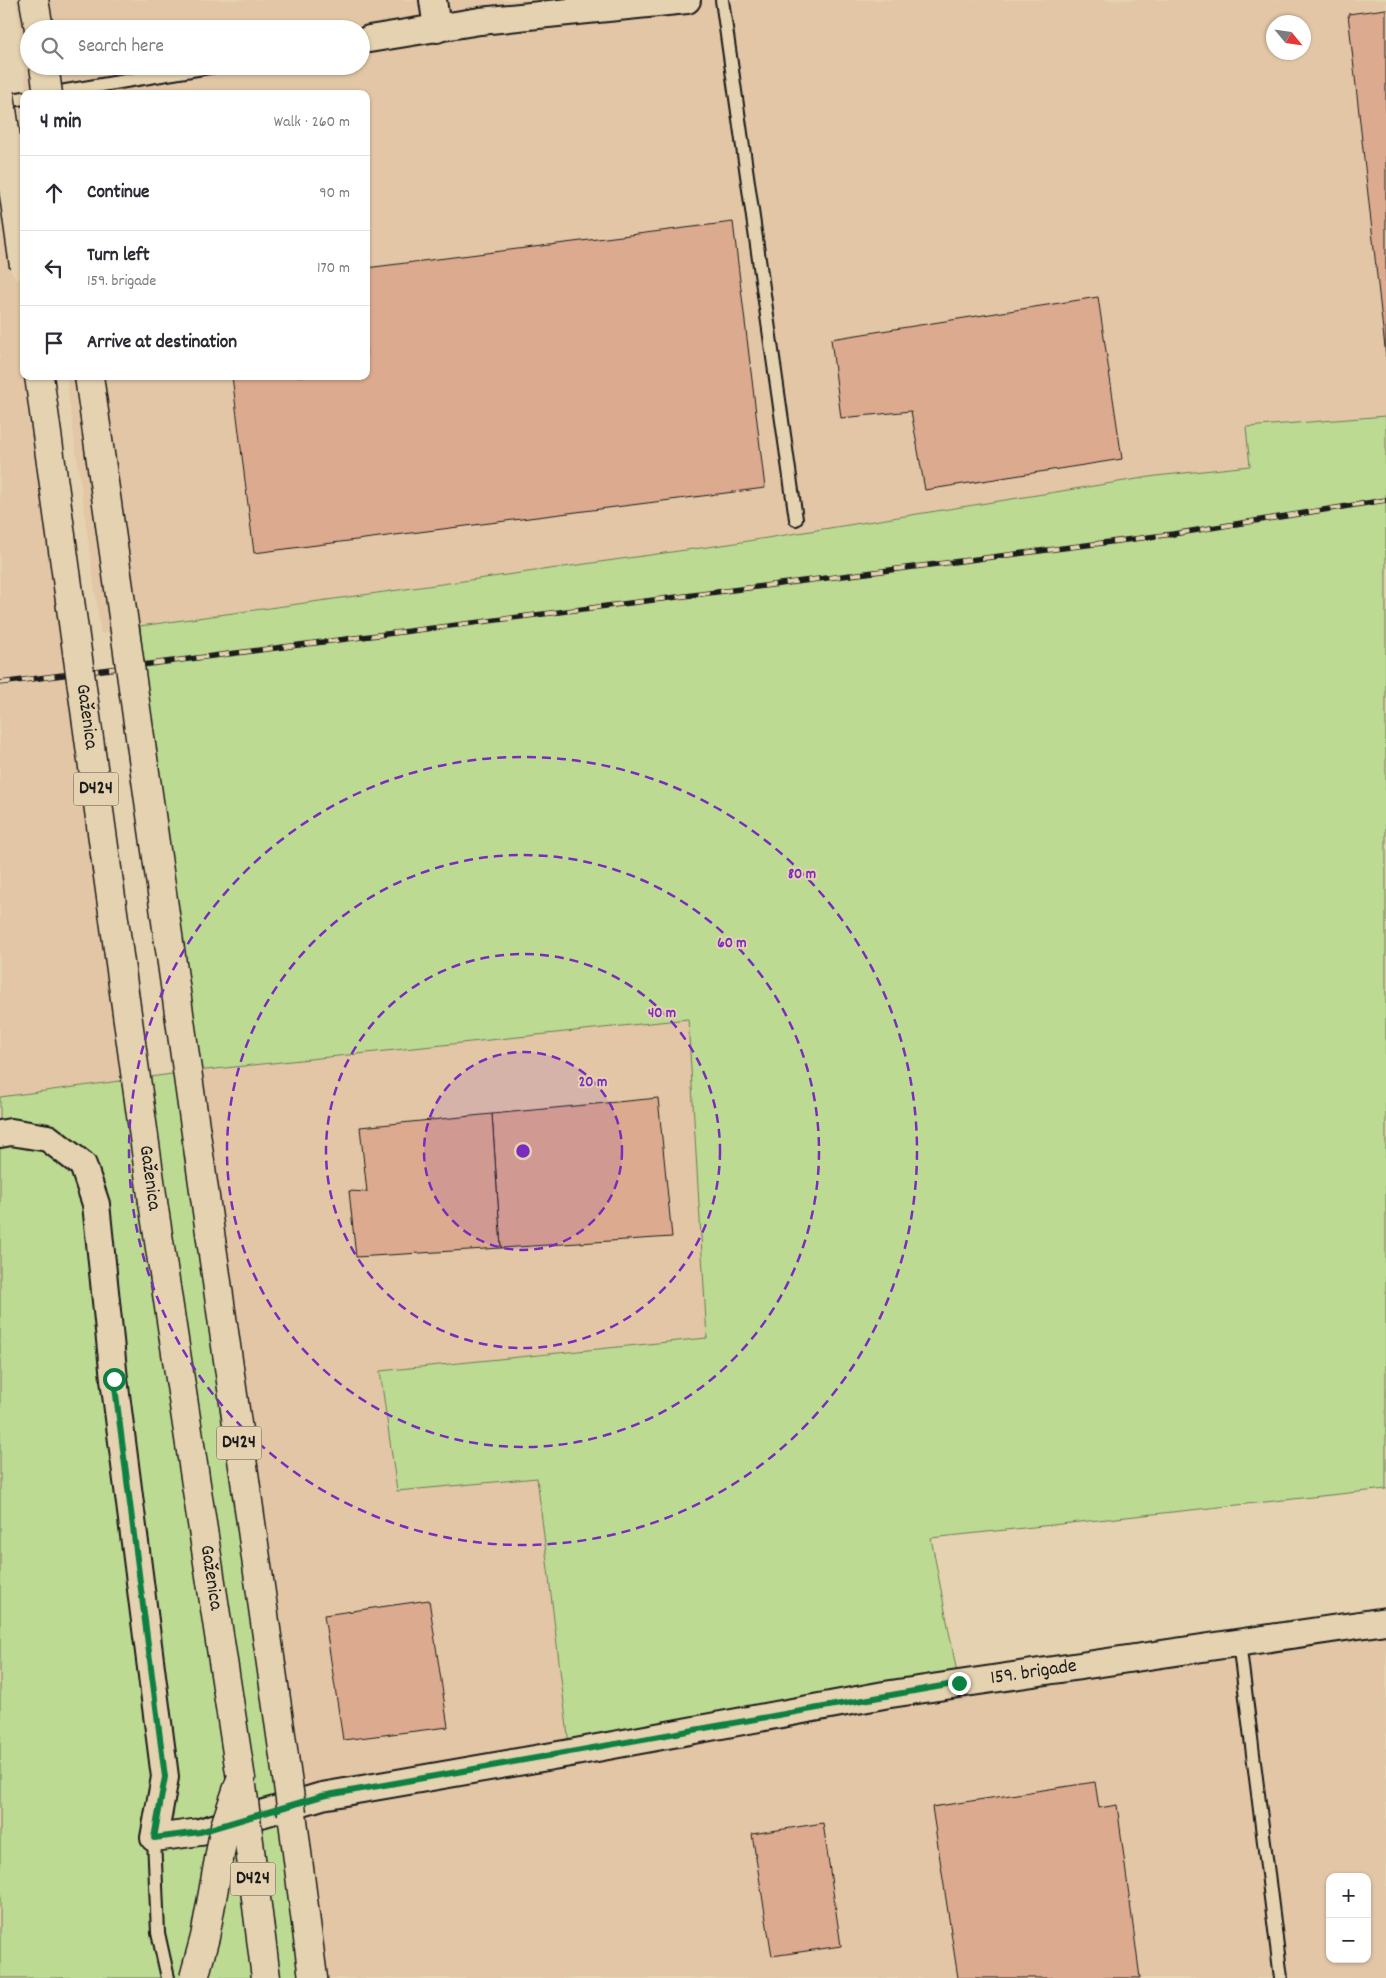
<!DOCTYPE html>
<html lang="en">
<head>
<meta charset="utf-8">
<style>
  body { margin:0; font-family:Dekko,sans-serif; background:#f2f2f3; color:#2b2b33 }
  .controls { position:absolute; right:15px; bottom:15px; display:grid; overflow:hidden; border-radius:10px; box-shadow:0 1px 4px #0004 }
  .controls button { width:45px; height:45px; display:grid; place-items:center; padding:0; border:0; border-bottom:1px solid #e1e1e2; background:#fff; color:#2b2b33; font:25px sans-serif }
  .compass { position:absolute; left:1266px; top:15px; width:45px; height:45px; border-radius:50%; background:#fff; box-shadow:0 1px 4px #0004; rotate:119deg }
  .stop { position:absolute; width:15px; height:15px; margin:-11px; border:4px solid #0b8043; border-radius:50%; background:#fff }
  .stop.end { background:#0b8043; border-color:#fff; box-shadow:0 1px 5px #0008 }
  .list { margin:0; padding:0; list-style:none }
  h2 { display:flex; justify-content:space-between; align-items:center; height:65px; margin:0; padding:0 20px; font-size:21px }
  h2 small { font-size:16px; font-weight:400; color:#7c7c81 }
  .list li { display:grid; grid-template-columns:32px 1fr auto; gap:15px; align-items:center; box-sizing:border-box; height:75px; padding:0 20px; border-top:1px solid #e1e1e2 }
  .list b { display:block; font-size:19px; white-space:nowrap }
  .list p { margin:0; font-size:16px; white-space:nowrap; color:#7c7c81 }
  .list em { font-size:16px; font-style:normal; color:#7c7c81 }
  .icon { flex:none; width:28px; height:28px; fill:none; stroke:currentColor; stroke-width:2; stroke-linecap:round; stroke-linejoin:round }
  .map { position:relative; flex:none; width:1386px; height:1978px; overflow:hidden }
  .search { position:absolute; background:#fff; box-shadow:0 1px 4px #0004; left:20px; top:20px; width:350px; height:55px; display:flex; align-items:center; gap:12px; box-sizing:border-box; padding:0 18px; border-radius:28px; color:#7c7c81; font-size:19px }
  .panel { position:absolute; background:#fff; box-shadow:0 1px 4px #0004; left:20px; top:90px; width:350px; height:290px; border-radius:10px }
  .map>svg:first-child { display:block }
  .built { fill:#e2c6a6; fill-rule:evenodd }
  .green { fill:#bcda92; stroke:#6c7b57 }
  .building { fill:#dcaa8e; stroke:#1c1c1c }
  .lines { fill:none; stroke-linecap:round; stroke-linejoin:round }
  .service-casing { stroke:#1c1c1c; stroke-width:16 }
  .minor-casing { stroke:#1c1c1c; stroke-width:30 }
  .trunk-casing { stroke:#1c1c1c; stroke-width:31 }
  .service { stroke:#e5d2b0; stroke-width:12 }
  .minor { stroke:#e5d2b0; stroke-width:26 }
  .trunk { stroke:#e5d2b0; stroke-width:28 }
  .rail-casing { stroke:#1c1c1c; stroke-width:5.5 }
  .rail { stroke:#e5d2b0; stroke-width:4; stroke-dasharray:11; stroke-linecap:butt }
  .trunk-bridge-casing { stroke:#1c1c1c; stroke-width:31; stroke-linecap:butt }
  .trunk-bridge { stroke:#e5d2b0; stroke-width:28 }
  .route { stroke:#0b8043; stroke-width:6 }
  .ring { fill:none; stroke:#7b2cbf; stroke-width:2.5; stroke-dasharray:9 6 }
  .labels { text-anchor:middle; dominant-baseline:central; stroke-width:4; stroke-linejoin:round; paint-order:stroke }
  .shield { fill:#e5d2b0; stroke:#585348; stroke-width:1 }
  .shield-label { font-size:19px; font-weight:bold; fill:#1c1c1c }
  .street-label { font-size:20px; fill:#1c1c1c; stroke:#e5d2b0 }
  .centre { fill:#7b2cbf; stroke:#e5d2b0; stroke-width:2.5 }
  .ring-label { font-size:15px; text-anchor:middle; font-weight:bold; fill:#7b2cbf; stroke:#e5d2b0; stroke-width:4; stroke-linejoin:round; paint-order:stroke }
</style>
</head>
<body>
<div class="map">
<svg width="1386" height="1978" viewBox="0 0 1386 1978">
  <rect width="100%" height="100%" fill="#e5d2b0"/>
  <filter id="ink" filterUnits="userSpaceOnUse"><feTurbulence type="fractalNoise" baseFrequency=".02" numOctaves="2"/><feDisplacementMap in="SourceGraphic" scale="10" xChannelSelector="R" yChannelSelector="G"/><feConvolveMatrix kernelMatrix="1 2 1 2 8 2 1 2 1" color-interpolation-filters="sRGB"/></filter>
  <g filter="url(#ink)">
    <g class="built">
      <path d="M16,0H1386V416L1246,427L1251,466L1156,476L729,544L140,626L101,634L66,376H366V94H27ZM1274,22H1304V52H1274ZM29,29H361V66H29Z"/>
      <path d="M0,102L24,273V376H38L136,1078L0,1097Z"/>
      <path d="M688,1018L707,1338L380,1371L397,1491L537,1478L570,1753L1386,1620V1978H312L187,1072ZM1330,1877H1367V1959H1330Z"/>
    </g>
    <path class="green" d="M1386,416V1489L931,1538L959,1683L570,1753L537,1478L397,1491L380,1371L707,1338L688,1019L187,1072L313,1978H0V1097L187,1072L140,626L729,544L1156,476L1250,466L1246,427Z"/>
    <g class="building">
      <path d="M1386,9V357L1348,14Z"/>
      <path d="M733,222L765,488L254,553L232,376H366V268Z"/>
      <path d="M1098,297L1122,459L925,490L911,411L841,418L831,339Z"/>
      <path d="M658,1098L672,1237L501,1248L492,1114Z"/>
      <path d="M492,1114L501,1248L356,1257L349,1191L367,1192L360,1127Z"/>
      <path d="M429,1600L448,1727L343,1740L324,1615Z"/>
      <path d="M1095,1782L1099,1808L1117,1805L1140,1978H958L932,1807Z"/>
      <path d="M823,1823L841,1946L772,1956L752,1834Z"/>
    </g>
    <g class="lines">
      <defs>
        <g id="service">
          <path d="M722,0L796,519"/>
          <path d="M48,94L215,66"/>
          <path d="M0,102L24,98"/>
          <path d="M1239,1642L1281,1978"/>
          <path d="M154,1838L158,1933L168,1978"/>
        </g>
        <g id="minor">
          <path d="M433,0L437,29"/>
          <path d="M369,39L480,21L687,0"/>
          <path id="s1" d="M0,1134L11,1132L48,1138L83,1165L96,1204L114,1379L165,1777L154,1838L200,1832L322,1796L570,1753L884,1695L1386,1621"/>
        </g>
        <g id="trunk">
          <path d="M34,0L39,29"/>
          <path id="s2" d="M153,1202L241,1779"/>
          <path d="M292,1813L313,1978"/>
        </g>
      </defs>
      <use href="#service" class="service-casing"/>
      <use href="#minor" class="minor-casing"/>
      <use href="#trunk" class="trunk-casing"/>
      <use href="#service" class="service"/>
      <use href="#minor" class="minor"/>
      <use href="#trunk" class="trunk"/>
      <defs>
        <path id="rail" d="M0,683L1173,534L1386,500"/>
      </defs>
      <use href="#rail" class="rail-casing"/>
      <use href="#rail" class="rail"/>
      <defs>
        <g id="trunk-bridge">
          <path d="M44,66L48,94"/>
          <path d="M0,95L24,266"/>
          <path id="s3" d="M39,376L153,1202"/>
          <path d="M89,376L292,1813"/>
          <path d="M242,1786L266,1978"/>
          <path d="M194,1978L205,1937L225,1826L241,1779"/>
        </g>
      </defs>
      <use href="#trunk-bridge" class="trunk-bridge-casing"/>
      <use href="#trunk-bridge" class="trunk-bridge"/>
    </g>
  </g>
  <g class="lines" filter="url(#ink)">
    <path class="route" d="M114,1379L165,1777L154,1838L200,1832L322,1796L959,1683"/>
  </g>
  <circle cx="523" cy="1151" r="99" fill="#7b2cbf" fill-opacity=".12"/>
  <g class="ring">
    <circle cx="523" cy="1151" r="99"/>
    <circle cx="523" cy="1151" r="197"/>
    <circle cx="523" cy="1151" r="296"/>
    <circle cx="523" cy="1151" r="394"/>
  </g>
  <g class="labels">
    <g class="shield">
      <rect x="73.5" y="772.5" width="45" height="33" rx="4"/>
      <rect x="216.5" y="1426.5" width="45" height="33" rx="4"/>
      <rect x="230.5" y="1862.5" width="45" height="33" rx="4"/>
    </g>
    <g class="shield-label">
      <text x="96" y="789">D424</text>
      <text x="239" y="1443">D424</text>
      <text x="253" y="1879">D424</text>
    </g>
    <g class="street-label">
      <text stroke="none"><textPath href="#s3" startOffset="344">Gaženica</textPath></text>
      <text transform="translate(149 1178) rotate(82)">Gaženica</text>
      <text stroke="none"><textPath href="#s2" startOffset="380">Gaženica</textPath></text>
      <text stroke="none"><textPath href="#s1" startOffset="1669">159. brigade</textPath></text>
    </g>
  </g>
  <circle cx="523" cy="1151" r="8" class="centre"/>
  <g class="ring-label">
    <text x="802" y="878">80 m</text>
    <text x="732" y="947">60 m</text>
    <text x="662" y="1017">40 m</text>
    <text x="593" y="1086">20 m</text>
  </g>
</svg>
<div class="controls">
<button>+</button>
<button>−</button>
</div>
<svg class="compass" viewBox="-18 -18 36 36"><path d="M0-13l5 13h-10z" fill="#e53935"/><path d="M0 13l5-13h-10z" fill="#7c7c81"/></svg>
<div class="stop" style="left:114px;top:1379px"></div>
<div class="stop end" style="left:959px;top:1683px"></div>
<div class="search"><svg class="icon" aria-label="search" viewBox="0 0 24 24"><circle cx="10" cy="10" r="6"/><path d="M15 15l6 6"/></svg>Search here</div>
<section class="panel">
<h2>4 min<small>Walk · 260 m</small></h2>
<ul class="list">
<li><svg class="icon" aria-label="ahead" viewBox="0 0 24 24"><path d="M12 20V5M6 11l6-6 6 6"/></svg><div><b>Continue</b></div><em>90 m</em></li>
<li><svg class="icon" aria-label="left" viewBox="0 0 24 24"><path d="M17 20v-9H6M10 6l-5 5 5 5"/></svg><div><b>Turn left</b><p>159. brigade</p></div><em>170 m</em></li>
<li><svg class="icon" aria-label="arrive" viewBox="0 0 24 24"><path d="M6 21V4h12l-3 4 3 4H6"/></svg><div><b>Arrive at destination</b></div></li>
</ul>
</section>
</div>
</body>
</html>
